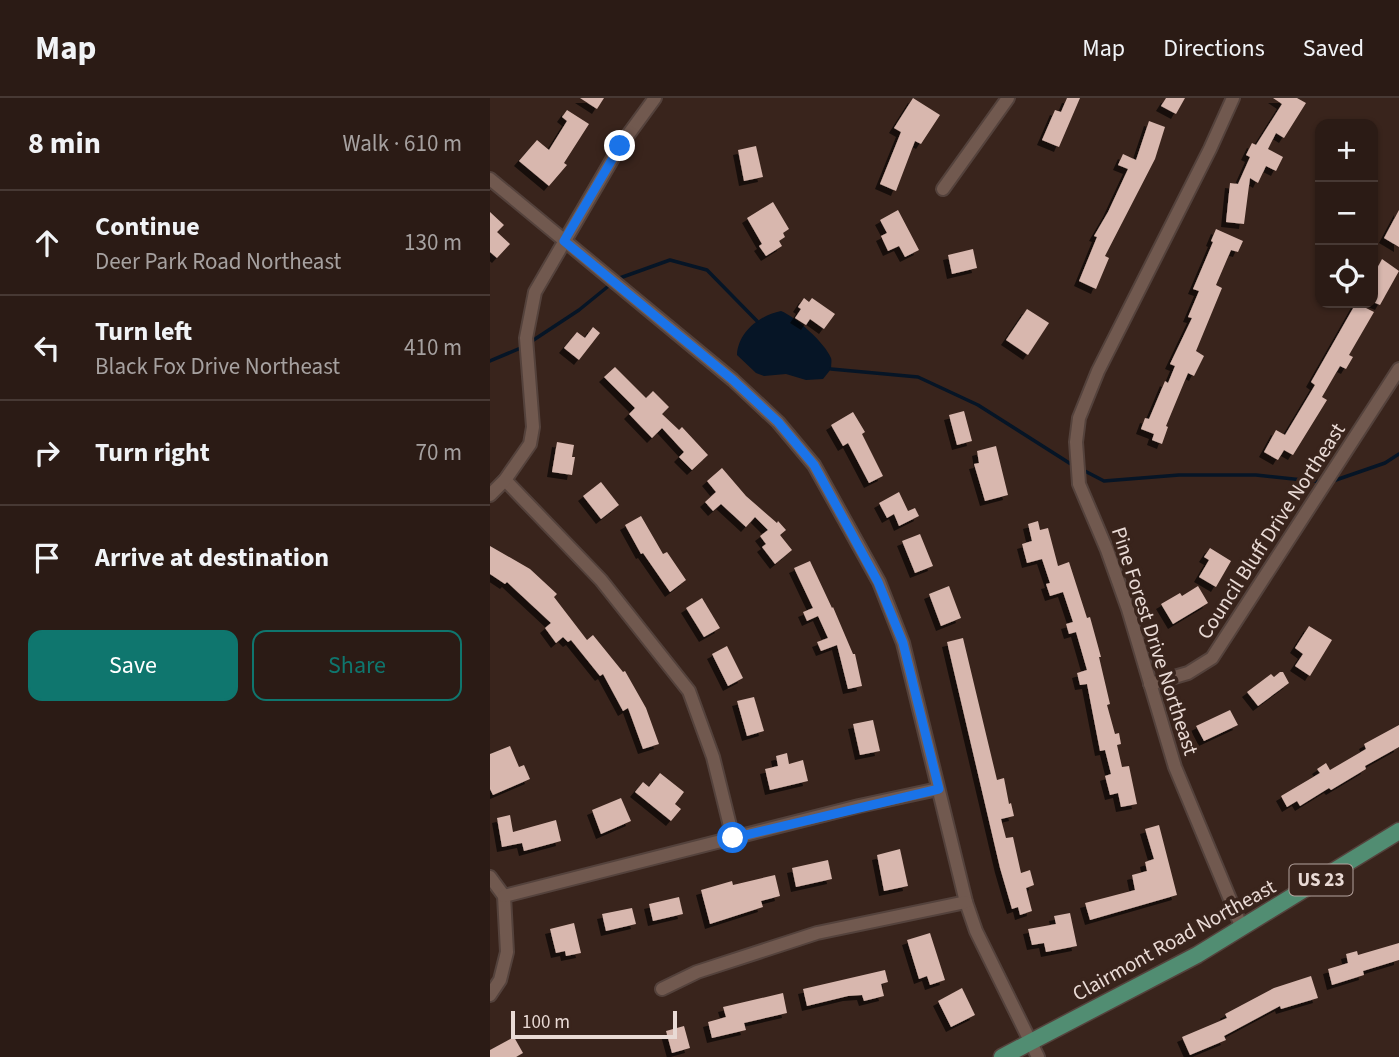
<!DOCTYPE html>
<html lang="en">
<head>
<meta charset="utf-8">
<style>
  body { margin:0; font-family:"Source Sans 3",sans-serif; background:#33241e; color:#f1f3f6 }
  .controls { position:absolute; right:21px; top:21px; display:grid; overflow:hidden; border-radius:14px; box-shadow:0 2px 5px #0004 }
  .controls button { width:63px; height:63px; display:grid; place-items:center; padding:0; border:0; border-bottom:2px solid #473934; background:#2b1b15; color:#f1f3f6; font:35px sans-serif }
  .scale { position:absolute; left:21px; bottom:18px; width:166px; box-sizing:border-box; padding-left:7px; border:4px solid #e9dad5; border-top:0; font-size:19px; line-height:24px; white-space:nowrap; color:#e9dad5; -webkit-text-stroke:5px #39241c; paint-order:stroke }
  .stop { position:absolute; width:21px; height:21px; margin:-16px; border:5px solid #1a73e8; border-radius:50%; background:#fff }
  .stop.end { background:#1a73e8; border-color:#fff; box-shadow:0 2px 7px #0008 }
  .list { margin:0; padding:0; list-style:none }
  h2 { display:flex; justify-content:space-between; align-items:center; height:91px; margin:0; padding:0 28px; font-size:30px }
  h2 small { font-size:23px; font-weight:400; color:#a6a1a0 }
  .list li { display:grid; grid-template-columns:46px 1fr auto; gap:21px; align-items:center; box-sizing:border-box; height:105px; padding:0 28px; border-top:2px solid #473934 }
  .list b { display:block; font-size:26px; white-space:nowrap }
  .list p { margin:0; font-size:23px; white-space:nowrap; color:#a6a1a0 }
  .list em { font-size:23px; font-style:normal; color:#a6a1a0 }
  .actions { display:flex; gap:14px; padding:21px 28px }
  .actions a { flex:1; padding:16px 0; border:2px solid #0f766e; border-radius:14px; text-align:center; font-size:24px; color:#0f766e }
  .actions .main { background:#0f766e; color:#fff }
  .icon { flex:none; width:38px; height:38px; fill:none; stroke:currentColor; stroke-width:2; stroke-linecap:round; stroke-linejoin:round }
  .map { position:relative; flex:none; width:909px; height:959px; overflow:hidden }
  header { display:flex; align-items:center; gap:42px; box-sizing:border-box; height:98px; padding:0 35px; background:#2b1b15; border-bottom:2px solid #473934 }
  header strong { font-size:33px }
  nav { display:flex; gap:38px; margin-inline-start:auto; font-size:24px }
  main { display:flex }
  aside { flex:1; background:#2b1b15 }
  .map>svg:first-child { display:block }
  .water { fill:#061526 }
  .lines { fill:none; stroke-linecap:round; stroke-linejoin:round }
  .stream { stroke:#061526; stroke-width:3.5 }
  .building { fill:#d8b7ae; filter:url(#shadow) }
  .minor-casing { stroke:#54423c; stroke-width:16 }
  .major-casing { stroke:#54423c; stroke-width:19 }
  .minor { stroke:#71594f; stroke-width:12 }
  .major { stroke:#518d72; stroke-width:16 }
  .route { stroke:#1a73e8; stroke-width:9 }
  .labels { text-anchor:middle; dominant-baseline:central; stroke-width:7; stroke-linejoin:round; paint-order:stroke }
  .shield { fill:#39241c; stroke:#b4a39e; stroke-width:2 }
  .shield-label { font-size:19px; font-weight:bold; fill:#e9dad5 }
  .street-label { font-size:21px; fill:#e9dad5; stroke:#39241c }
</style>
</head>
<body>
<header>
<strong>Map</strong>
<nav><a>Map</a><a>Directions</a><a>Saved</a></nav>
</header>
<main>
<aside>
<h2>8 min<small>Walk · 610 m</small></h2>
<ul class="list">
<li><svg class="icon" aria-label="ahead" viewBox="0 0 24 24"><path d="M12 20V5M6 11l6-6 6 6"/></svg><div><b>Continue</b><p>Deer Park Road Northeast</p></div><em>130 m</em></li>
<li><svg class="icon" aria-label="left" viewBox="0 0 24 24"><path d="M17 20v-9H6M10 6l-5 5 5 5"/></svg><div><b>Turn left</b><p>Black Fox Drive Northeast</p></div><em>410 m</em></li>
<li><svg class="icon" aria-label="right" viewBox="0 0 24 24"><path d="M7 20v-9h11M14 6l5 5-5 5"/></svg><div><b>Turn right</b></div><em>70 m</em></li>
<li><svg class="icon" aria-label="arrive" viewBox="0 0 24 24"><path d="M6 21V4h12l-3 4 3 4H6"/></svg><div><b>Arrive at destination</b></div></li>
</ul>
<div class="actions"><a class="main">Save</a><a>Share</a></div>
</aside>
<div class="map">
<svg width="909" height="959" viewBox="0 0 909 959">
  <defs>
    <filter id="shadow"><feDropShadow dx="-5" dy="5" stdDeviation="0" flood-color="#0009"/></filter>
  </defs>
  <rect width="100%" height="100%" fill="#39241c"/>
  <path class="water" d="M291,213C306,219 335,245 341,260C342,263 341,267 341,271L333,281L316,282L296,276L274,278L266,275L247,257C248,234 270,217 291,213Z"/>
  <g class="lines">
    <g class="stream">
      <path d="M127,181L180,162L217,172L267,223"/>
      <path d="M39,245L89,212L121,186"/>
      <path d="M0,263L33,249"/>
      <path d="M341,271L428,279L488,307L584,368"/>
      <path d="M591,371L614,383L689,377H766L832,384"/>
      <path d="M840,384L895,365L909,356"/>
    </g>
  </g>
  <g class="building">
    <path d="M90,0H114L107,11Z"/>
    <path d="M423,0L450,17L431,46L425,43L406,93L390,86L411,34L404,30Z"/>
    <path d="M577,0H590L569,49L552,42L565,12L571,14Z"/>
    <path d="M676,0H695L686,16L671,8Z"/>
    <path d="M783,0H807L816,5L794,40L786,35L778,51L793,59L786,73L776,68L768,85L760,80L754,126L736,124L740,85L748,86L760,59L756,57L762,45L766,47L792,6Z"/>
    <path d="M77,12L99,26L74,65L77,67L59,88L29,63L47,42L59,52L77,23L72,19Z"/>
    <path d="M659,23L675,29L665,61L615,158L619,160L606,191L589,183L607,139L604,138L618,114L638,71L628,67L633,56L646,62Z"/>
    <path d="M266,48L273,79L254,83L248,52Z"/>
    <path d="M283,104L299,131L293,135L295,139L289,143L292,148L276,158L269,148L272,146L257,120Z"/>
    <path d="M408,112L429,152L415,159L409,148L398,153L391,138L397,135L390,122Z"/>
    <path d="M909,112V149L894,140Z"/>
    <path d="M0,114L14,127L7,134L20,146L7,160L0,154Z"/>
    <path d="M726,131L753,143L748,154L741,152L726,187L732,190L706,253L714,258L704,278L698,275L676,328L678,329L672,346L662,342L664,336L651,331L655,320L659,321L675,283L678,285L685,268L680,266L702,220L698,219L709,193L703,191L723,144L721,143Z"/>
    <path d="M483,151L487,170L462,176L458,157Z"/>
    <path d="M892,161L909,173L890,207L883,204V178Z"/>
    <path d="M314,200L319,204L322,200L345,216L334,231L320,221L316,227L305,220L311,211L308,209Z"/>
    <path d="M866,205L884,214L859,257L863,259L856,271L850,268L832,299L837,302L803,357L794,352L788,362L774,354L786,332L795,337L825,287L821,284Z"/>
    <path d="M537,211L559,225L538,257L516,242Z"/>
    <path d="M103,229L110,235L89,262L74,250L87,234L95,240Z"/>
    <path d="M125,269L156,300L163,293L179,309L172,316L189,332L192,329L218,357L202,372L189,359L194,354L172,330L162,340L139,316L145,310L114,279Z"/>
    <path d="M474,313L482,343L467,347L459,317Z"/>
    <path d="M363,314L375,334L372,336L393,378L379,385L358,345L353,348L341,327Z"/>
    <path d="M67,344L84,347L82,359H85L82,377L62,374Z"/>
    <path d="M506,348L518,397L495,403L484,366L489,365L487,353Z"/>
    <path d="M232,370L256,398L287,425L288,423L296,432L290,437L302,452L285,466L272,449L276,446L270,438L278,432L265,419L256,429L231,406L223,413L215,404L226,394L217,383Z"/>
    <path d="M111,384L129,407L111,421L93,398Z"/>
    <path d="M409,394L418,413L425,410L429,418L409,428L404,416L397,420L389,405Z"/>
    <path d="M151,418L173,456L177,454L196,482L180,494L153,455L151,456L135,427Z"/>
    <path d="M548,423L550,432L558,430L568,468L579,464L597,520L600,519L611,559H609L620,606L617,607L625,636L629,635L631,646L627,647L632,669L639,668L647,706L631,709L628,695L620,697L615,678L621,676L615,652L610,653L597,586L590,587L587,575L597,572L586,534L579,536L576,526L583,524L573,494L560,498L556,486L560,485L552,461L537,465L532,446L542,443L538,426Z"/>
    <path d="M430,436L443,468L425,475L412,443Z"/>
    <path d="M0,448L40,471L67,496L64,499L97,542L103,537L133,574L135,573L156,610L169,646L153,651L138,610L133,613L113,576L110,578L81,542L78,544L73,539L66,545L55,530L61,525L17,484L15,486L0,476Z"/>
    <path d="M720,450L741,463L726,489L709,479L719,462L714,459Z"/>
    <path d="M320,463L342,510L343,509L363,556H365L372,588L358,591L347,547L331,553L327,544L338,540L328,518L317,523L313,514L323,510L304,470Z"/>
    <path d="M459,488L471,520L451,528L439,496Z"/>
    <path d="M708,488L718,505L683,526L671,506L690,495L692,498Z"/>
    <path d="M212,500L230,530L214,539L196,510Z"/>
    <path d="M819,528L842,542L820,578L805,568L813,556L805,550Z"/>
    <path d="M473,540L507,682L514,680L519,706L521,705L524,718L511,721L516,740L523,739L531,775L540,772L544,787L536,790L542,813L530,817L528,809L522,811L510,770L457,544Z"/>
    <path d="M237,548L253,580L238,588L222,556Z"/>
    <path d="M790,574H793L799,585L768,608L757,594L781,576L784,579Z"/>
    <path d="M264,599L274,633L257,638L247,603Z"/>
    <path d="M740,612L748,627L714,643L706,628Z"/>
    <path d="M383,622L390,653L370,657L363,626Z"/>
    <path d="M909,627V649L875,668L876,671L841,692L839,690L810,708L807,703L797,709L791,698L830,675L827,671L836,665L840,672L876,651L874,646Z"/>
    <path d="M20,648L29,669L34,667L40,681L3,697L0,691V656Z"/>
    <path d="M297,655L299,666L313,662L318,683L280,692L275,671L288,668L286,658Z"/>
    <path d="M170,675L194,694L185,706L191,711L181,723L145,694L153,684L159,689Z"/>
    <path d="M131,700L141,723L111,736L102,712Z"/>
    <path d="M20,717L23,734L66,722L71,743L34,753L32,745L12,749L7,720Z"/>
    <path d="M669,727L687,797L600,822L595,805L645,792L642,777L657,773L655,764L664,761L655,731Z"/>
    <path d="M410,751L418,788L394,793L387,757Z"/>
    <path d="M338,762L342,781L306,789L302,770Z"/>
    <path d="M285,777L290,798L271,803L273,809L220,826L211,792L242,783L243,787Z"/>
    <path d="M189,799L193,816L163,823L159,806Z"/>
    <path d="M142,810L146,826L116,833L112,816Z"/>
    <path d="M580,815L587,848L556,854L554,845L542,847L538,831L566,826L564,818Z"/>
    <path d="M84,825L91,855L76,858L75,853L66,855L60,831Z"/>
    <path d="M440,835L455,882L440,887L437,878L429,881L417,842Z"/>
    <path d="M909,845V862L873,873L874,877L842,887L838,871L858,865L856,856L867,853L868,857Z"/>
    <path d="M395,872L398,884L391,886L394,898L374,903L372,897L358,898L317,908L313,891Z"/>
    <path d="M821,878L828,900L791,911L790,908L734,938L736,942L700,957L692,939L737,920L735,916L784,890Z"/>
    <path d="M472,890L485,917L461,929L448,903Z"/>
    <path d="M293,895L297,915L254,925L256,932L222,940L218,924L236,919L233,909Z"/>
    <path d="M194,928L200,950L182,955L176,933Z"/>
    <path d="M24,939L33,955L26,959H0V952Z"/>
  </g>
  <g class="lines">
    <defs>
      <g id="minor">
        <path d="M743,0L720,51L608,273L589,320L586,344L589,386L617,452L638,511L685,669L752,830"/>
        <path d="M0,81L243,282L288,324L324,367L389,484L413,545L476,804L486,833L548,959"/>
        <path d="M453,91L518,0"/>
        <path d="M15,382L111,482L199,593L223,659L243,740"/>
        <path d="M0,397L15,382L40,346L43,329L36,240L45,194L130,48L165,0"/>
        <path d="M660,586L698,575L722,560L909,271"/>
        <path d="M0,779L14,798L17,854L10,882L0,897"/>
        <path d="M14,798L369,708L448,691"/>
        <path d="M172,891L207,874L327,835L476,804"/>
      </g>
      <path id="major" d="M512,959L707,857L909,733"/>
    </defs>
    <use href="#minor" class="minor-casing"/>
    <use href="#major" class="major-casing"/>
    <use href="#minor" class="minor"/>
    <use href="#major" class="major"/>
  </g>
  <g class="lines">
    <path class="route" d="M130,48L74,143L243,282L288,324L324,367L388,484L413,545L449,691L243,740"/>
  </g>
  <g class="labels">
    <rect class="shield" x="799.5" y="766.5" width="63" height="31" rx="5"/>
    <g class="shield-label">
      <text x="831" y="782">US 23</text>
    </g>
    <g class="street-label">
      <text transform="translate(781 433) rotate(-57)">Council Bluff Drive Northeast</text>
      <text transform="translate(665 543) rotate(72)">Pine Forest Drive Northeast</text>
      <text transform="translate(684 842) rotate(-29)">Clairmont Road Northeast</text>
    </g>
  </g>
</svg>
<div class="controls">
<button>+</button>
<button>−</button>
<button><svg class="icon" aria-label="locate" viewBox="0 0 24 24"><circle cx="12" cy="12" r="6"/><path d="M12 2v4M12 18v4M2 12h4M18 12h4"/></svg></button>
</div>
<div class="scale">100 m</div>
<div class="stop" style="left:243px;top:740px"></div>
<div class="stop end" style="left:130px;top:48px"></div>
</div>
</main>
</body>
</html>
